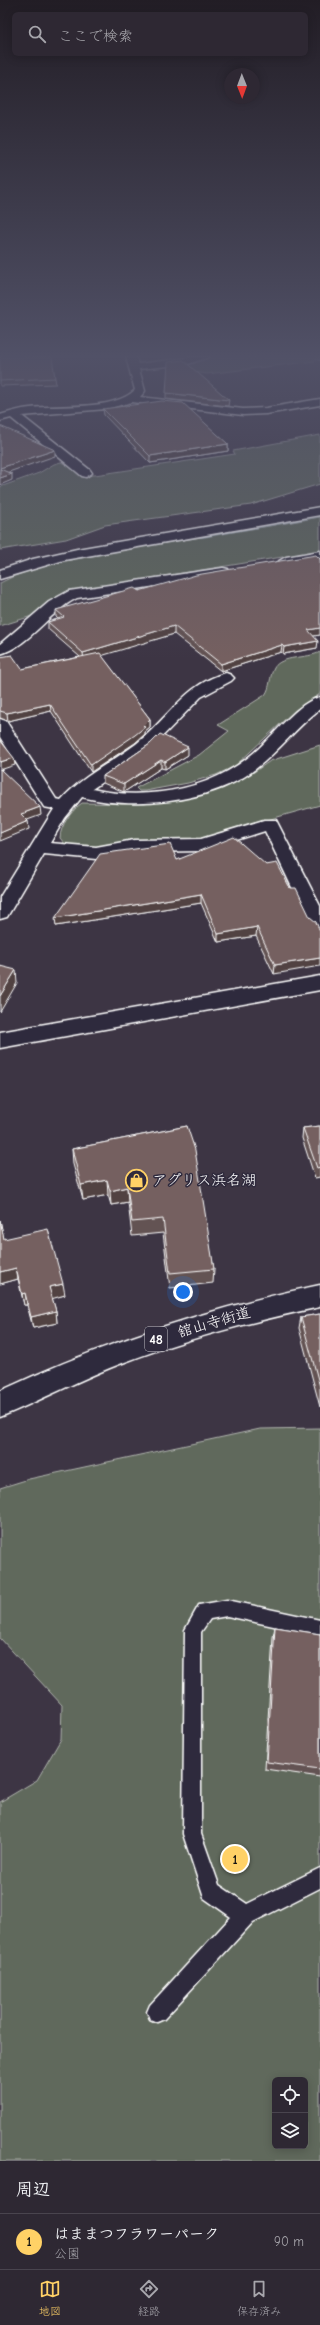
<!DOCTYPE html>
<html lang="ja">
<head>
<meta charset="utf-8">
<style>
  body { margin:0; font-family:"Comic Neue","Klee One",sans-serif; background:#3a343f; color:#f1f3f6 }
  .controls { position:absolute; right:12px; bottom:12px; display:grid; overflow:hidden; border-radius:6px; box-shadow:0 2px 10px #0003 }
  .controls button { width:36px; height:36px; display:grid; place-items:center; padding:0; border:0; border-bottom:1px solid #49444e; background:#2e2833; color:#f1f3f6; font:20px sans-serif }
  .compass { position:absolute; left:224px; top:68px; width:36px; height:36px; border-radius:50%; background:#2e2833; box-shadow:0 2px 10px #0003; rotate:179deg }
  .you { position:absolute; left:183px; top:1292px; width:14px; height:14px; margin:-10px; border:3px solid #fff; border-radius:50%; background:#1a73e8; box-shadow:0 0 0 6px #1a73e833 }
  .badge { display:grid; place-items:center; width:26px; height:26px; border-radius:50%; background:#ffd166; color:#111; font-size:13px; font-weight:700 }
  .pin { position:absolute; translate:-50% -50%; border:2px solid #fff; box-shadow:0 1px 4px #0006 }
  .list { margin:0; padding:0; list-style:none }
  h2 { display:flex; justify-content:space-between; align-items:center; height:52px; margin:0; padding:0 16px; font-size:17px }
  h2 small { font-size:13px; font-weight:400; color:#a7a6ac }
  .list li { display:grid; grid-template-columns:26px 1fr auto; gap:12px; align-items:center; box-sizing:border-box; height:56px; padding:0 16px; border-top:1px solid #49444e }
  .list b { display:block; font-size:15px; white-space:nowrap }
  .list p { margin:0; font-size:13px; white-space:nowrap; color:#a7a6ac }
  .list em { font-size:13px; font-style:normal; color:#a7a6ac }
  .icon { flex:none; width:22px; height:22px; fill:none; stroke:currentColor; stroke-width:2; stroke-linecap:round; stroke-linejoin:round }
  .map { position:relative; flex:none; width:320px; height:2161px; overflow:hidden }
  .search { position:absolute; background:#2e2833; box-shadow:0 2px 10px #0003; left:12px; right:12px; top:12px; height:44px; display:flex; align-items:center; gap:10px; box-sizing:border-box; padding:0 14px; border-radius:6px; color:#a7a6ac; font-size:15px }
  .sheet { height:108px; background:#2e2833 }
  nav { display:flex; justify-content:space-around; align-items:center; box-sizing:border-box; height:56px; border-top:1px solid #49444e; background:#2e2833; font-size:11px; color:#a7a6ac }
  nav a { display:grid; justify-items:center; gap:2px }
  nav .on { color:#ffd166 }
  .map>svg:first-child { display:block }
  .green { fill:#60695c; stroke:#b0b4ae; fill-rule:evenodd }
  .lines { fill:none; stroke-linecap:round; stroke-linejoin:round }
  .stream { stroke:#93a2ab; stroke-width:6 }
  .service-casing { stroke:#fff; stroke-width:3 }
  .minor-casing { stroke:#fff; stroke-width:3 }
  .tertiary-casing { stroke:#fff; stroke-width:3 }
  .primary-casing { stroke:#fff; stroke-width:3 }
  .service { fill:#2f2a3d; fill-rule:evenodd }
  .minor { fill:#2f2a3d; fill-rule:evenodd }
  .tertiary { fill:#2f2a3d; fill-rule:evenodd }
  .primary { fill:#2f2a3d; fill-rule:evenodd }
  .wall { fill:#645353; stroke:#fff }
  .shaded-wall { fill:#514343; stroke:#fff }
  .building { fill:#746060; stroke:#fff }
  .labels { text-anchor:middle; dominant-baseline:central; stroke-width:3; stroke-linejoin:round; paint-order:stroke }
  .shield { fill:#2f2a3d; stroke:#c1bfc5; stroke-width:1 }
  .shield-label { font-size:14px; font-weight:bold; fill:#fff }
  .poi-label { font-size:15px; fill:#fff; stroke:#2f2a3d; text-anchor:start }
  .street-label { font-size:15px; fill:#fff; stroke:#2f2a3d }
</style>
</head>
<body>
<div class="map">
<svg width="320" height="2161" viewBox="0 0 320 2161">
  <rect width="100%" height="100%" fill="#3d3544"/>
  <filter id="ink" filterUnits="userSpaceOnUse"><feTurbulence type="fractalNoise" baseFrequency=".025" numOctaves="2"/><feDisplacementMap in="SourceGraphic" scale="8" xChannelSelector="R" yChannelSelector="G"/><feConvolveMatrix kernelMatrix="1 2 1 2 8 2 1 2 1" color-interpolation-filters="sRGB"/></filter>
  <g filter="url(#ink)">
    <g class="green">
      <path d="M190,357H313L315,361L207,374L194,372L185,364Z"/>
      <path d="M320,435V484L251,505L105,525L66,539L0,550V487L39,473L54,464L61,462L85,475H95L235,454L233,451Z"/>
      <path d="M320,517V551L70,591L58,596L32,616L0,626V583C31,566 67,561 102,554C174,540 247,531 320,517Z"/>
      <path d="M320,652V694L295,710L235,766L216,775L188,783L145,791H139L136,788L199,755L229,731L218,725L265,695C271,687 269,677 274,668C281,655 308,659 320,652Z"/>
      <path d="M320,745V805L200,839L95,847L73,846L64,843L60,838C60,826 72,810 82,803L145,804L196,794L228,785L251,774L270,761Z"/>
      <path d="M320,1428V2161H0V1802L37,1780L61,1739L62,1705L0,1638V1488L29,1479L260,1429ZM275,2080H305V2146H275Z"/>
    </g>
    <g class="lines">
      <path class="stream" d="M202,535L320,514"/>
      <defs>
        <path id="service" d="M227,1600L320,1620V1636L227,1616L210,1619L201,1632V1834L219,1885L247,1904L320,1868V1888L253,1922L164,2019L157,2022L150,2019L147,2012L150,2005L231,1917L204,1898L183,1834L185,1630L199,1605Z"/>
        <g id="minor">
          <path d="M126,357H136L138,364L194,357H209L188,364L139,369L145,391L140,397L243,409L266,408L320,399V405L266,414L243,415L132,402L106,409L22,416L90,470L92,473L86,477L82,476L11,418L0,421V415C10,412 20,409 30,408C59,405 113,411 135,390Z"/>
          <path d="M320,507V515L64,560L0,579V570L33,559L77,549Z"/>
          <path d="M320,551V559L286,565L279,561L286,557Z"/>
          <path d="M223,568L228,569L230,572L228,575L77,598C50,611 28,647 0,654V644L49,602L69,591Z"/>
          <path d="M226,673L231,675L234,678L231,681L201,697L149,750L92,789C135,799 189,793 228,771C242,763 255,753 266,741C281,727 300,702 320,697V709C295,728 276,755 250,773C206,803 133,810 82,797L65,818L50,843L96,847L134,840L201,839L264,820H276L320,906V931L313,929L310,925L265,831L202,851L134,852L96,859L44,854L7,917L0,919V897L54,809L44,807L0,737V719L6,721L56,799L61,800C82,776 111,763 136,744C167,720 186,683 226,673Z"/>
        </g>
        <path id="tertiary" d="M320,976V990L0,1048V1032Z"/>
        <path id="primary" d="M320,1285V1307C254,1321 188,1338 125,1362C82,1378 42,1400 0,1417V1391C103,1343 209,1308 320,1285Z"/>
      </defs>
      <use href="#service" class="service-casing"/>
      <use href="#minor" class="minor-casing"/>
      <use href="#tertiary" class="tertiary-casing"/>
      <use href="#primary" class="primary-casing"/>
      <use href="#service" class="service"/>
      <use href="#minor" class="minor"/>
      <use href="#tertiary" class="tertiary"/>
      <use href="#primary" class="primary"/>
    </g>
    <g class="wall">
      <path d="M0,357L55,378L56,384L0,386Z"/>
      <path d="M316,357H320V361L316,359Z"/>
      <path d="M166,393L229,400L228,406L166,399Z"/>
      <path d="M103,409L228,444V451L150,463L104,415Z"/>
      <path d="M139,591L320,635L313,636L317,648L283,654L281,652L221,671L174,634L101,655L150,719V727L145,731V734L135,743L91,772L51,711L8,721L0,718V657L22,669L80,657L48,629V622L58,619L56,617V610Z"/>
      <path d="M150,744L188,755L165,769L161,768L124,792L103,783V776Z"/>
      <path d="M177,860L290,888L274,974L256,936L218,942L201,903L56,926Z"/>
      <path d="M187,1126L214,1269L213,1283L170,1288L163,1233L132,1236L128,1202L111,1205L108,1195L83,1200L73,1164L72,1149Z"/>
      <path d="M320,1126V1177L315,1178L302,1138L303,1128Z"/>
      <path d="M0,1220L4,1239L65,1295L52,1298L56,1311L57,1323L33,1328L27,1305H24L18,1279L0,1284Z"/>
      <path d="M320,1314V1407L299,1328L301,1317Z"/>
      <path d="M275,1627L320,1634V1777L265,1769L273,1637Z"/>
    </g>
    <g class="shaded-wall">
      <path d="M228,444V451L150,463V456Z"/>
      <path d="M55,450V456L0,475V468Z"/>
      <path d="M12,474V480L0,485V478Z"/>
      <path d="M174,626V634L84,661L83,653Z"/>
      <path d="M320,628V635L307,637L308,630Z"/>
      <path d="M318,641L317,648L283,654L284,647Z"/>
      <path d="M282,645L281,652L221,671V664Z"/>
      <path d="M50,704L51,711L8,721L7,713Z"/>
      <path d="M150,719V727L145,731V734L135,743L91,772V765L143,726Z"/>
      <path d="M188,747V755L165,769V762Z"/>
      <path d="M14,758L15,765L0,770V762Z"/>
      <path d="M161,760V768L124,792V784Z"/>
      <path d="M40,807L41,815L22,822L21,814Z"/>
      <path d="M28,821L29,829L0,841V833Z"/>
      <path d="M201,894V903L56,926L55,918Z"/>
      <path d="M257,927L256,936L218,942V934Z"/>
      <path d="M320,958V966L274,974L275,965Z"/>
      <path d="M16,970L17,983L0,1012V996Z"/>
      <path d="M107,1180L108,1195L83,1200L81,1185Z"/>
      <path d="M127,1187L128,1202L111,1205L110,1191Z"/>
      <path d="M16,1268L18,1279L0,1284V1272Z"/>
      <path d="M63,1284L65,1295L51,1299L49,1287Z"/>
      <path d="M25,1293L27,1305H24L22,1294Z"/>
      <path d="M56,1311L57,1323L33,1328L31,1317Z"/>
    </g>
    <g class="building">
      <path d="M0,357H52L55,378L0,381Z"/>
      <path d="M183,360L229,400L166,393L168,362Z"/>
      <path d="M162,401L183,403L228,444L150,456L103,409Z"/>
      <path d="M0,426L55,450L0,468Z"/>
      <path d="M0,469L12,474L0,478Z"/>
      <path d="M316,555L320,559V628L308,630L318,641L284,647L282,645L221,664L174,626L83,653L48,622L64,617L56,610L134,588L139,591L196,575Z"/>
      <path d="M100,653L150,719L143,726L145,727L135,735L91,765L50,704L7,713L0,711V657L12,655L22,669Z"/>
      <path d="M160,734L188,747L165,762L161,760L124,784L103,776L150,744Z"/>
      <path d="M0,740L14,758L0,762Z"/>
      <path d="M0,769L40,807L21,814L28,821L0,833Z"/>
      <path d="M234,837L266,865L277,863L290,888H296L310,917L316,922L320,931V958L275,965L257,927L218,934L201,894L55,918L100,854L170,844L177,860Z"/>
      <path d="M0,966L16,970L0,996Z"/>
      <path d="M187,1126L195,1150L214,1269L170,1273L163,1219L132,1222L127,1187L110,1191L107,1180L81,1185L72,1149Z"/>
      <path d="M320,1126V1167L317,1168L303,1128Z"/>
      <path d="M0,1220L4,1239L48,1229L63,1284L49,1287L56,1311L31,1317L25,1293L22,1294L16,1268L0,1272Z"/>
      <path d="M320,1314V1387L301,1317Z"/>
      <path d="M275,1627L320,1634V1769L267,1762Z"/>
    </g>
  </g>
  <linearGradient id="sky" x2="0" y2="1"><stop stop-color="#221d25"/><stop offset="0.54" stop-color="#515167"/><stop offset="1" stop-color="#515167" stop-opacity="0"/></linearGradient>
  <rect width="320" height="659" fill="url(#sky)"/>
  <defs>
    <symbol id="shop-ring" viewBox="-11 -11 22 22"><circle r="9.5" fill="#2f2a3d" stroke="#ffd166" stroke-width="1.5"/><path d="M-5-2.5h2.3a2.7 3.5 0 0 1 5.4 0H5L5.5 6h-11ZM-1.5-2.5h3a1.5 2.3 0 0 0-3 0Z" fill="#ffd166"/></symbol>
  </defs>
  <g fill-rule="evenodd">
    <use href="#shop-ring" x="124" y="1168" width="25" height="25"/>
  </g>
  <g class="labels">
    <rect class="shield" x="145" y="1327" width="22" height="24" rx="3"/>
    <g class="shield-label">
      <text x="156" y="1339">48</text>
    </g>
    <g class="poi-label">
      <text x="152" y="1180">アグリス浜名湖</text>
    </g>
    <g class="street-label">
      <text transform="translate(214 1322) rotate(-16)">舘山寺街道</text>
    </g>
  </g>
</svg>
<div class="controls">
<button><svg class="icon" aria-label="locate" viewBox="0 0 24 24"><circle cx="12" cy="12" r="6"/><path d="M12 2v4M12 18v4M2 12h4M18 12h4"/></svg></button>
<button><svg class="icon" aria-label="layers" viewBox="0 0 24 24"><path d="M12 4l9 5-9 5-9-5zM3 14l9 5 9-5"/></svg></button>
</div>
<svg class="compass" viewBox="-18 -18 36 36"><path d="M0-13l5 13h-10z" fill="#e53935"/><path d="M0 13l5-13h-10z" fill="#a7a6ac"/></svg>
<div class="you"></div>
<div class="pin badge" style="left:235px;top:1859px">1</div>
<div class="search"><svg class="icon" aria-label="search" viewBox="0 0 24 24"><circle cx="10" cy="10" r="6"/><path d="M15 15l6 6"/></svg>ここで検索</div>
</div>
<section class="sheet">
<h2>周辺<small></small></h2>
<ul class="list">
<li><span class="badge">1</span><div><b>はままつフラワーパーク</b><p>公園</p></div><em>90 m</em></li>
</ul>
</section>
<nav>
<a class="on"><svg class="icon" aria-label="map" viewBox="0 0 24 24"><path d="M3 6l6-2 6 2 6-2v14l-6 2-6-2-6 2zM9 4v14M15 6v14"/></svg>地図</a>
<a><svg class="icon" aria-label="directions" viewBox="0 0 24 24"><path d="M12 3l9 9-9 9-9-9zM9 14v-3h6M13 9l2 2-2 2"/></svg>経路</a>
<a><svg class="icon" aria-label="saved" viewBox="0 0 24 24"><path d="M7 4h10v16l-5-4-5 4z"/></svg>保存済み</a>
</nav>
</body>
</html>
